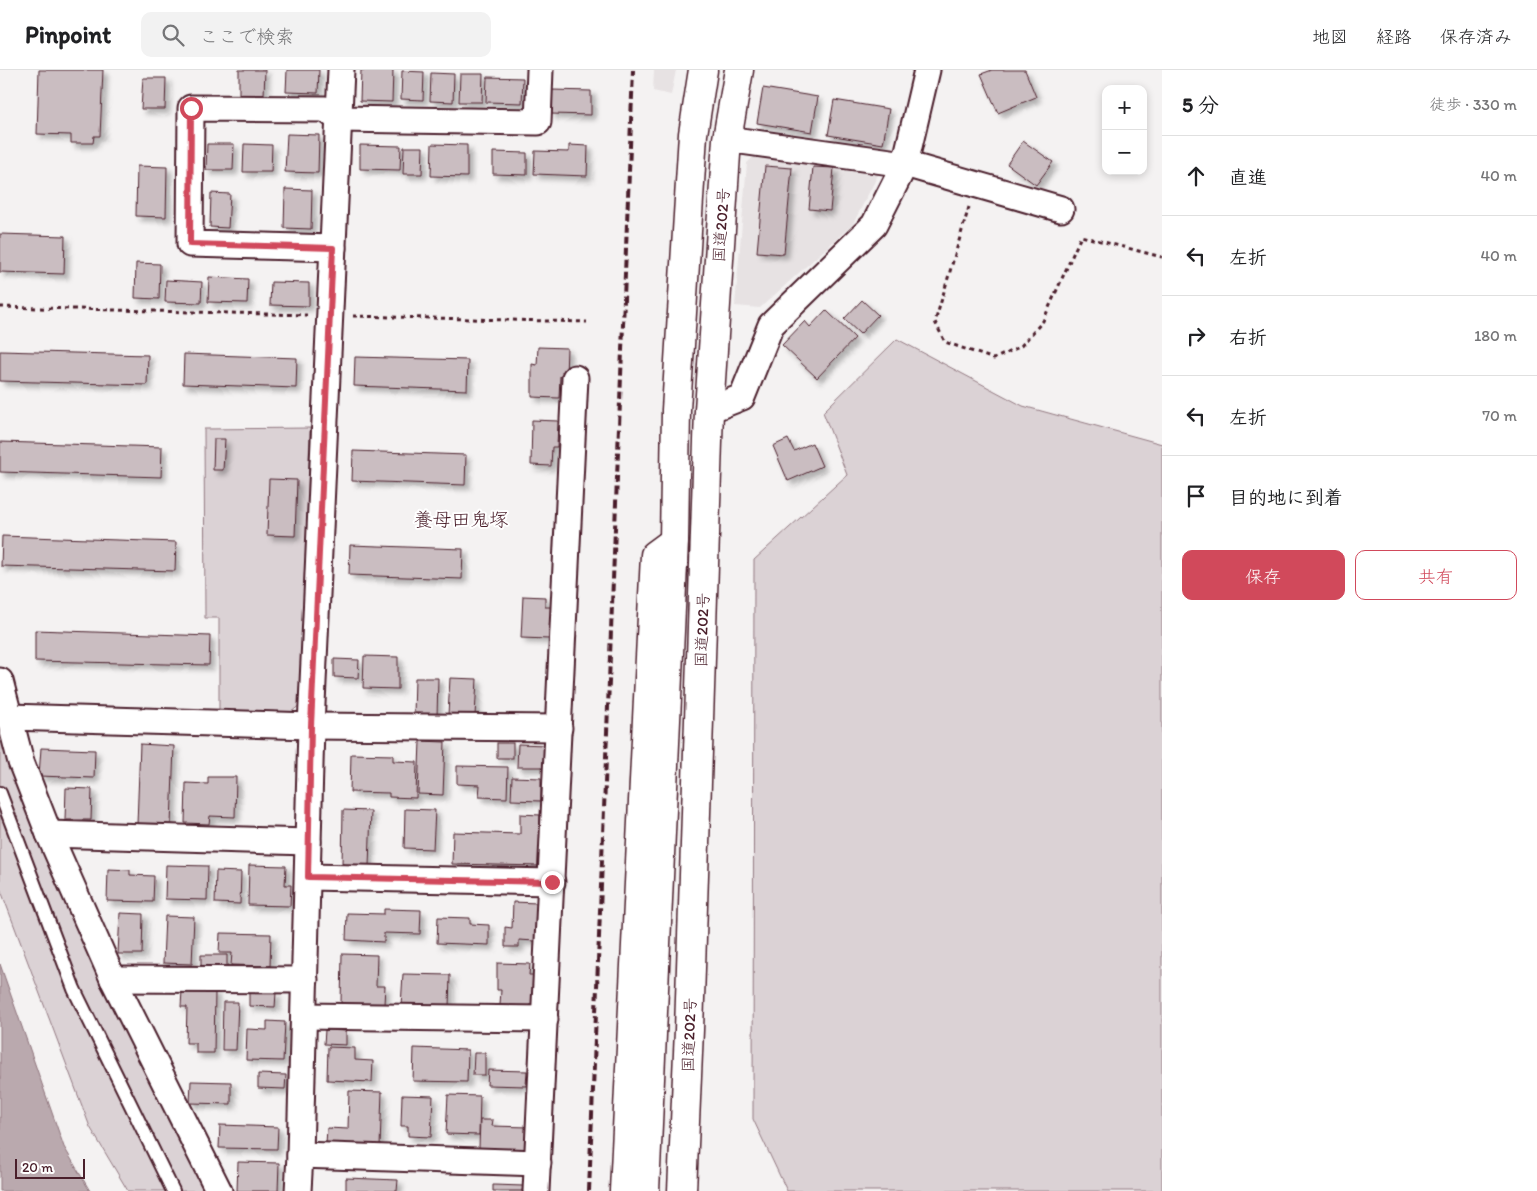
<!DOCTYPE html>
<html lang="ja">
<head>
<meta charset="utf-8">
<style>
  body { margin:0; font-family:Itim,"Klee One",sans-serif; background:#f2f2f2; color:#202124 }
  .controls { position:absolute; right:15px; top:15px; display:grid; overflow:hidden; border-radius:10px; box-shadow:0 2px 8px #0003 }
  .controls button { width:45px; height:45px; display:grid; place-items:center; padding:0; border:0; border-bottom:1px solid #e0e0e0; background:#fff; color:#202124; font:25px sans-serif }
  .scale { position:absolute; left:15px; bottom:12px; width:70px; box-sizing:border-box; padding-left:5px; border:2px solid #4a1f2b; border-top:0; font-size:14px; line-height:18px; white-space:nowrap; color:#4a1f2b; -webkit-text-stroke:4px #fff; paint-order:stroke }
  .stop { position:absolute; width:15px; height:15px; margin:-11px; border:4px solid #d1495b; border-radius:50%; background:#fff }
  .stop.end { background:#d1495b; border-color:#fff; box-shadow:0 1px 5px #0008 }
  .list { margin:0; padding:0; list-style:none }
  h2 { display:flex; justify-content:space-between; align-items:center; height:65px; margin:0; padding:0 20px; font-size:21px }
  h2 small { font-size:16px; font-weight:400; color:#757577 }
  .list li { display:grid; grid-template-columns:32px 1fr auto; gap:15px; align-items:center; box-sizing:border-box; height:80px; padding:0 20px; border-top:1px solid #e0e0e0 }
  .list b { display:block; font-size:19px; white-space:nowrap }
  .list em { font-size:16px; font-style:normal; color:#757577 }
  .actions { display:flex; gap:10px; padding:15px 20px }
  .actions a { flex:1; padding:11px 0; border:1px solid #d1495b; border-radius:10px; text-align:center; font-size:18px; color:#d1495b }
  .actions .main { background:#d1495b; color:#fff }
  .icon { flex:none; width:28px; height:28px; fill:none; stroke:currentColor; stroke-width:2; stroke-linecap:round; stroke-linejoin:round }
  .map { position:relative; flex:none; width:1162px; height:1121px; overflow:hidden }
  header { display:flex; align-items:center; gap:30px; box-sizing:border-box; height:70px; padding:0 25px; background:#fff; border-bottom:1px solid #e0e0e0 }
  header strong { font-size:24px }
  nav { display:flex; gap:28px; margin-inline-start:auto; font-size:18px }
  .search { width:350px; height:45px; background:#f2f2f2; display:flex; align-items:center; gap:12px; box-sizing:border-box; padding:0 18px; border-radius:10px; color:#757577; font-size:19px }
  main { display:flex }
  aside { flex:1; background:#fff }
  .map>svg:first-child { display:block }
  .built { fill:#e7e2e3 }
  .green { fill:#dbd2d5; stroke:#927880 }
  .water { fill:#baa9ae; stroke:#8d727a }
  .building { fill:#cabdc1; stroke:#4a1f2b; filter:url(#shadow) }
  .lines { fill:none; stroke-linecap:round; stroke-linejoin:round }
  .service-casing { stroke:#4a1f2b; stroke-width:16 }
  .minor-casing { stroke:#4a1f2b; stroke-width:29 }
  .secondary-casing { stroke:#4a1f2b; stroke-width:31 }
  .trunk-casing { stroke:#4a1f2b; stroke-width:31 }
  .path { stroke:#4a1f2b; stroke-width:3; stroke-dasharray:4 4; stroke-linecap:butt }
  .service { stroke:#fff; stroke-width:12 }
  .minor { stroke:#fff; stroke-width:25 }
  .secondary { stroke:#fff; stroke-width:28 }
  .trunk { stroke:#fff; stroke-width:28 }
  .rail { stroke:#4a1f2b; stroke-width:4; stroke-dasharray:8 4; stroke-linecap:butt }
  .route { stroke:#d1495b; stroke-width:6 }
  .labels { text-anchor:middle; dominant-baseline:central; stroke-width:4; stroke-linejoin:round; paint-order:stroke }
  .street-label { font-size:16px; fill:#4a1f2b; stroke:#fff }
  .quarter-label { font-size:19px; fill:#4a1f2b; stroke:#fff }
</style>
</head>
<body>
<header>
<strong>Pinpoint</strong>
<div class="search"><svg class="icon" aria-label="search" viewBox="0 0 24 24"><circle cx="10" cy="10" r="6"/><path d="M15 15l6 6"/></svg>ここで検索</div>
<nav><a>地図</a><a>経路</a><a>保存済み</a></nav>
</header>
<main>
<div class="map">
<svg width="1162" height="1121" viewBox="0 0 1162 1121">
  <defs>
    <filter id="shadow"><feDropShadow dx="4.5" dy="4.5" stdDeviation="2.5" flood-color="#0004"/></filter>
  </defs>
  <rect width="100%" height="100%" fill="#f4f2f2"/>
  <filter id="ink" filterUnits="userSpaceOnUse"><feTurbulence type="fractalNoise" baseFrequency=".02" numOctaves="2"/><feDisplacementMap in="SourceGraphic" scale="10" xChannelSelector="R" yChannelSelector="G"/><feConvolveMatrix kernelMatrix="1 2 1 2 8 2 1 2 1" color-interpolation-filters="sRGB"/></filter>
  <g filter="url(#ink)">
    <g class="built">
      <path d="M654,0H676L671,25L653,21Z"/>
      <path d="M762,79L882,97L853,154L760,238L735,236L747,93Z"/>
    </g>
    <g class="green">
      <path d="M897,269L1023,336L1162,374V1121H787L753,1049L754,490L847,405L823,342Z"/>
      <path d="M310,358L301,634L290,643H219V548H205L204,359Z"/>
      <path d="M0,640L209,1121H128L90,1057L0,818Z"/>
    </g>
    <path class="water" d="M0,894L64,1077L90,1121H0Z"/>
    <g class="building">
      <path d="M39,0H103L100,66H94L93,73H71V65L37,64Z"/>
      <path d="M239,0H265L264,25H239Z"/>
      <path d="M287,0H319L318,23L286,22Z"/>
      <path d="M361,0H393L392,32L360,31Z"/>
      <path d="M992,0H1025L1036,27L998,43L981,4Z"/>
      <path d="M402,1L424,2L423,30L401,29Z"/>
      <path d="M431,3L454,4L453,32L430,31Z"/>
      <path d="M460,4H483L482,32H459Z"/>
      <path d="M487,7L523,8L522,33L486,32Z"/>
      <path d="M143,8H166L165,39H141Z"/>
      <path d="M763,18L818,27L812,62L757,53Z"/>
      <path d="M552,20L591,21V45L551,44Z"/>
      <path d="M834,30L889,39L883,74L828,65Z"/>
      <path d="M287,64L319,65L318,103L285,102Z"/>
      <path d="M1023,71L1053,92L1036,115L1007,94Z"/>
      <path d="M207,74H234L233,100H206Z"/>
      <path d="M244,74L272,75L271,102H243Z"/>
      <path d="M432,74L467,75V107L431,106Z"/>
      <path d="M360,75L401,76L400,100L360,99Z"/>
      <path d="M569,75L588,76L587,106L534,104L535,81L569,82Z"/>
      <path d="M404,77H423L422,104H403Z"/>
      <path d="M493,82L527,83V105L493,104Z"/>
      <path d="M137,96L167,97L166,147L136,146Z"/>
      <path d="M765,96L792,98L784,184L757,182Z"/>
      <path d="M813,97L834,98L830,141L809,139Z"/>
      <path d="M285,119L312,120L311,159L284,158Z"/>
      <path d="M211,123L230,124L228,158L210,157Z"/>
      <path d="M0,164L65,166L64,204L0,202Z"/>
      <path d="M136,193L160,194L159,229L135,228Z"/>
      <path d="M209,207L248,209L247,233L208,232Z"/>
      <path d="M166,210L202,212L201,233L165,232Z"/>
      <path d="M271,212L309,213V236L270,235Z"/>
      <path d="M862,230L878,245L860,264L844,249Z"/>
      <path d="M826,240L855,268L817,308L782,275L805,251L810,257Z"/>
      <path d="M538,277L567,278L566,306H560L559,328L532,327V294L537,295Z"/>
      <path d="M0,281L148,285L147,315L0,311Z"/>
      <path d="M184,284L297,288L296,318L183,314Z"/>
      <path d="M355,287L468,290L467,320L354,316Z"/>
      <path d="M532,350L558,351L557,377H552L551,396L531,395Z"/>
      <path d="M214,369H225L223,400H213Z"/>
      <path d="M788,369L794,381L812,373L822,396L788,411L773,376Z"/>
      <path d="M0,372L162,377L161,407L0,402Z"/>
      <path d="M353,381L466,385L465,415L352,411Z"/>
      <path d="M269,409L297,410L295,466L267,465Z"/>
      <path d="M2,466L176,472L175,501L1,496Z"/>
      <path d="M350,475L463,479L462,509L349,505Z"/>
      <path d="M523,526L545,527V537H551L549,569L521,568Z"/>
      <path d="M35,560L210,566L209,595L35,591Z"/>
      <path d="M364,586L398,587V619L363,618Z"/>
      <path d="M334,589L359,590L358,608L334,607Z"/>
      <path d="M415,608H438L437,647L414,646Z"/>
      <path d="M450,608L477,609L475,646L448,645Z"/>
      <path d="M420,671L445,672L443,725L418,724Z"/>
      <rect x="497" y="673" width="16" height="15"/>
      <path d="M140,674L174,676L171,755L137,754Z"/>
      <path d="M518,674L546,675L545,697H517Z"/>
      <path d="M41,678L95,680L94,708L39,706Z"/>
      <path d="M351,684L393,685V691L417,692L416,728L389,727V723L350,722Z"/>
      <path d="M457,696L508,697L507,728L479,727L480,715L457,714Z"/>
      <path d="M208,707H236L235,747L210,746L209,754L185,753L186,713L208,714Z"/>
      <path d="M512,707L541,708V731L511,730Z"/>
      <path d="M66,718L92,719L91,750H65Z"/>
      <path d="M405,739L435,740L433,779L404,778Z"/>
      <path d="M343,740L371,741L369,796L342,795Z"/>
      <path d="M520,744L540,745L539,796L452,794L453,762L520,764Z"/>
      <path d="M166,795L208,796L207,830L165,829Z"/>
      <path d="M249,795L286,796L285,815H291L290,836L248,835Z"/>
      <path d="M108,799L130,800V805L154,806L153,832L107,831Z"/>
      <path d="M216,801L241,802L240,834L215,833Z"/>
      <path d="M513,832L537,833L535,871L519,870V877H505V857L512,858Z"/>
      <path d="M384,839L421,840L420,864L384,863V872L346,870L347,843L384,844Z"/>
      <path d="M120,843L143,844L142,884H118Z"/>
      <path d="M165,846L194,847L192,894L163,893Z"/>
      <path d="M438,847L470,848V854L489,855V875L437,873Z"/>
      <path d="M220,863L271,864L270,896L231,895L232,883H219Z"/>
      <path d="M342,884L377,885L376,916H385L384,934L341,933Z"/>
      <path d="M201,885H227V899L201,898Z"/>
      <path d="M497,893L530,894L529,905H535L533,936L500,935L501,920H497Z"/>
      <path d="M403,904L450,905L449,937L401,936Z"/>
      <path d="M182,920L215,921L214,983H196V973H186L187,937H181Z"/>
      <path d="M249,923H276L275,937L249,936Z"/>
      <path d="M223,932H238L236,980H222Z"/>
      <path d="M267,951L285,952L283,991L246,990L247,959L267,960Z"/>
      <path d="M325,960L346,961V975L324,974Z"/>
      <path d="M328,977L355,978V990L373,991L372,1012L327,1010Z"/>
      <path d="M414,978L468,980L467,1012L413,1011Z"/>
      <path d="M474,983H485V1005H473Z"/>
      <path d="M488,1000L527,1001L526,1016L487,1015Z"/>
      <path d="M258,1004L286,1005L285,1019L258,1018Z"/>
      <path d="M191,1011L231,1012V1034L190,1033Z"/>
      <path d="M349,1021L382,1022L380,1076L326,1074L327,1058L348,1059Z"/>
      <path d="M402,1025L433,1026L431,1067L408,1066V1056H401Z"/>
      <path d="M448,1025L480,1026L479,1065L446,1064Z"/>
      <path d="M480,1050H493L492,1056L528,1057L527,1080L479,1078Z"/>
      <path d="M220,1055L278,1057L277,1079L219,1078Z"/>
      <path d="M238,1092L279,1093L278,1121H237Z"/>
      <path d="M346,1108L398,1110L397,1121H346Z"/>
      <path d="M493,1115L523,1116L522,1121H493Z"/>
    </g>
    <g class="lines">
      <defs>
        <path id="service" d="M0,723L74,919L173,1121"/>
        <g id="minor">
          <path d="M727,69L905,94L1061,139"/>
          <path d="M333,178L190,174L191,38L325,39L339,49L538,52L540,0"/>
          <path d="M709,340L742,327L771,255L874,155L905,94L927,0"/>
          <path d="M0,611L21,692L49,764L113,909L219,1121"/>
          <path d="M9,647L311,656L559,658"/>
          <path d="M49,764L308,772"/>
          <path d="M308,807L552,812"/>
          <path d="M113,909L305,910"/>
          <path d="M304,946L545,949"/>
          <path d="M300,1085L538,1093"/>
          <path d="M298,1121L300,1085L311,656L341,0"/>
          <path d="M536,1121L575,308"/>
        </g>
        <path id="secondary" d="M624,1121L655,485L674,471"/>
        <g id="trunk">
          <path d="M645,1121L674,471L676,340L693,64L703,0"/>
          <path d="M682,1121L689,960L709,340L727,69L739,0"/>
        </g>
      </defs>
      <use href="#service" class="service-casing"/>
      <use href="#minor" class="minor-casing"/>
      <use href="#secondary" class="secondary-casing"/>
      <use href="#trunk" class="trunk-casing"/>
      <g class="path">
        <path d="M969,137L935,252L945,272L994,289L1021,276L1043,251L1081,166L1162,187"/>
        <path d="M0,237L307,245"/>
        <path d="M353,246L587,252"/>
      </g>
      <use href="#service" class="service"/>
      <use href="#minor" class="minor"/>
      <use href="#secondary" class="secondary"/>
      <use href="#trunk" class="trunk"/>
      <path class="rail" d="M589,1121L633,0"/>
    </g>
  </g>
  <g class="lines" filter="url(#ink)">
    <path class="route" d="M191,38L190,174L333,178L311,656L308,807L552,812"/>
  </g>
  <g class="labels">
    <g class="street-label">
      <text transform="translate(721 155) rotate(-86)">国道202号</text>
      <text transform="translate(702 560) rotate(-88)">国道202号</text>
      <text transform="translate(689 965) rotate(-88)">国道202号</text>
    </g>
    <g class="quarter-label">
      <text x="461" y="449">養母田鬼塚</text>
    </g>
  </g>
</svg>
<div class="controls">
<button>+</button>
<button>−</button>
</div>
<div class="scale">20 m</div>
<div class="stop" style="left:191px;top:38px"></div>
<div class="stop end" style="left:552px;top:812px"></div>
</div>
<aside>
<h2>5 分<small>徒歩 · 330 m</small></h2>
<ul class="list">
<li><svg class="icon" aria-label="ahead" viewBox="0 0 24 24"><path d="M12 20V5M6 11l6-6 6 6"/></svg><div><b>直進</b></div><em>40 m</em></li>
<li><svg class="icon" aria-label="left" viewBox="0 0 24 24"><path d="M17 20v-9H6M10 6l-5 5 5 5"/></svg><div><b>左折</b></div><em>40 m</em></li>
<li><svg class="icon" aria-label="right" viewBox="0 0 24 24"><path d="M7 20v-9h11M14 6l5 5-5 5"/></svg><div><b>右折</b></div><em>180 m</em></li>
<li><svg class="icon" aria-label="left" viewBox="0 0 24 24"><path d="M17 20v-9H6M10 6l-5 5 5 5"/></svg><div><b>左折</b></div><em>70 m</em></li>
<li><svg class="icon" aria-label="arrive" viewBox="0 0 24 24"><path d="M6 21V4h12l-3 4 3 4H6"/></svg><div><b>目的地に到着</b></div></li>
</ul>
<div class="actions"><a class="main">保存</a><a>共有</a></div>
</aside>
</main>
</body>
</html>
